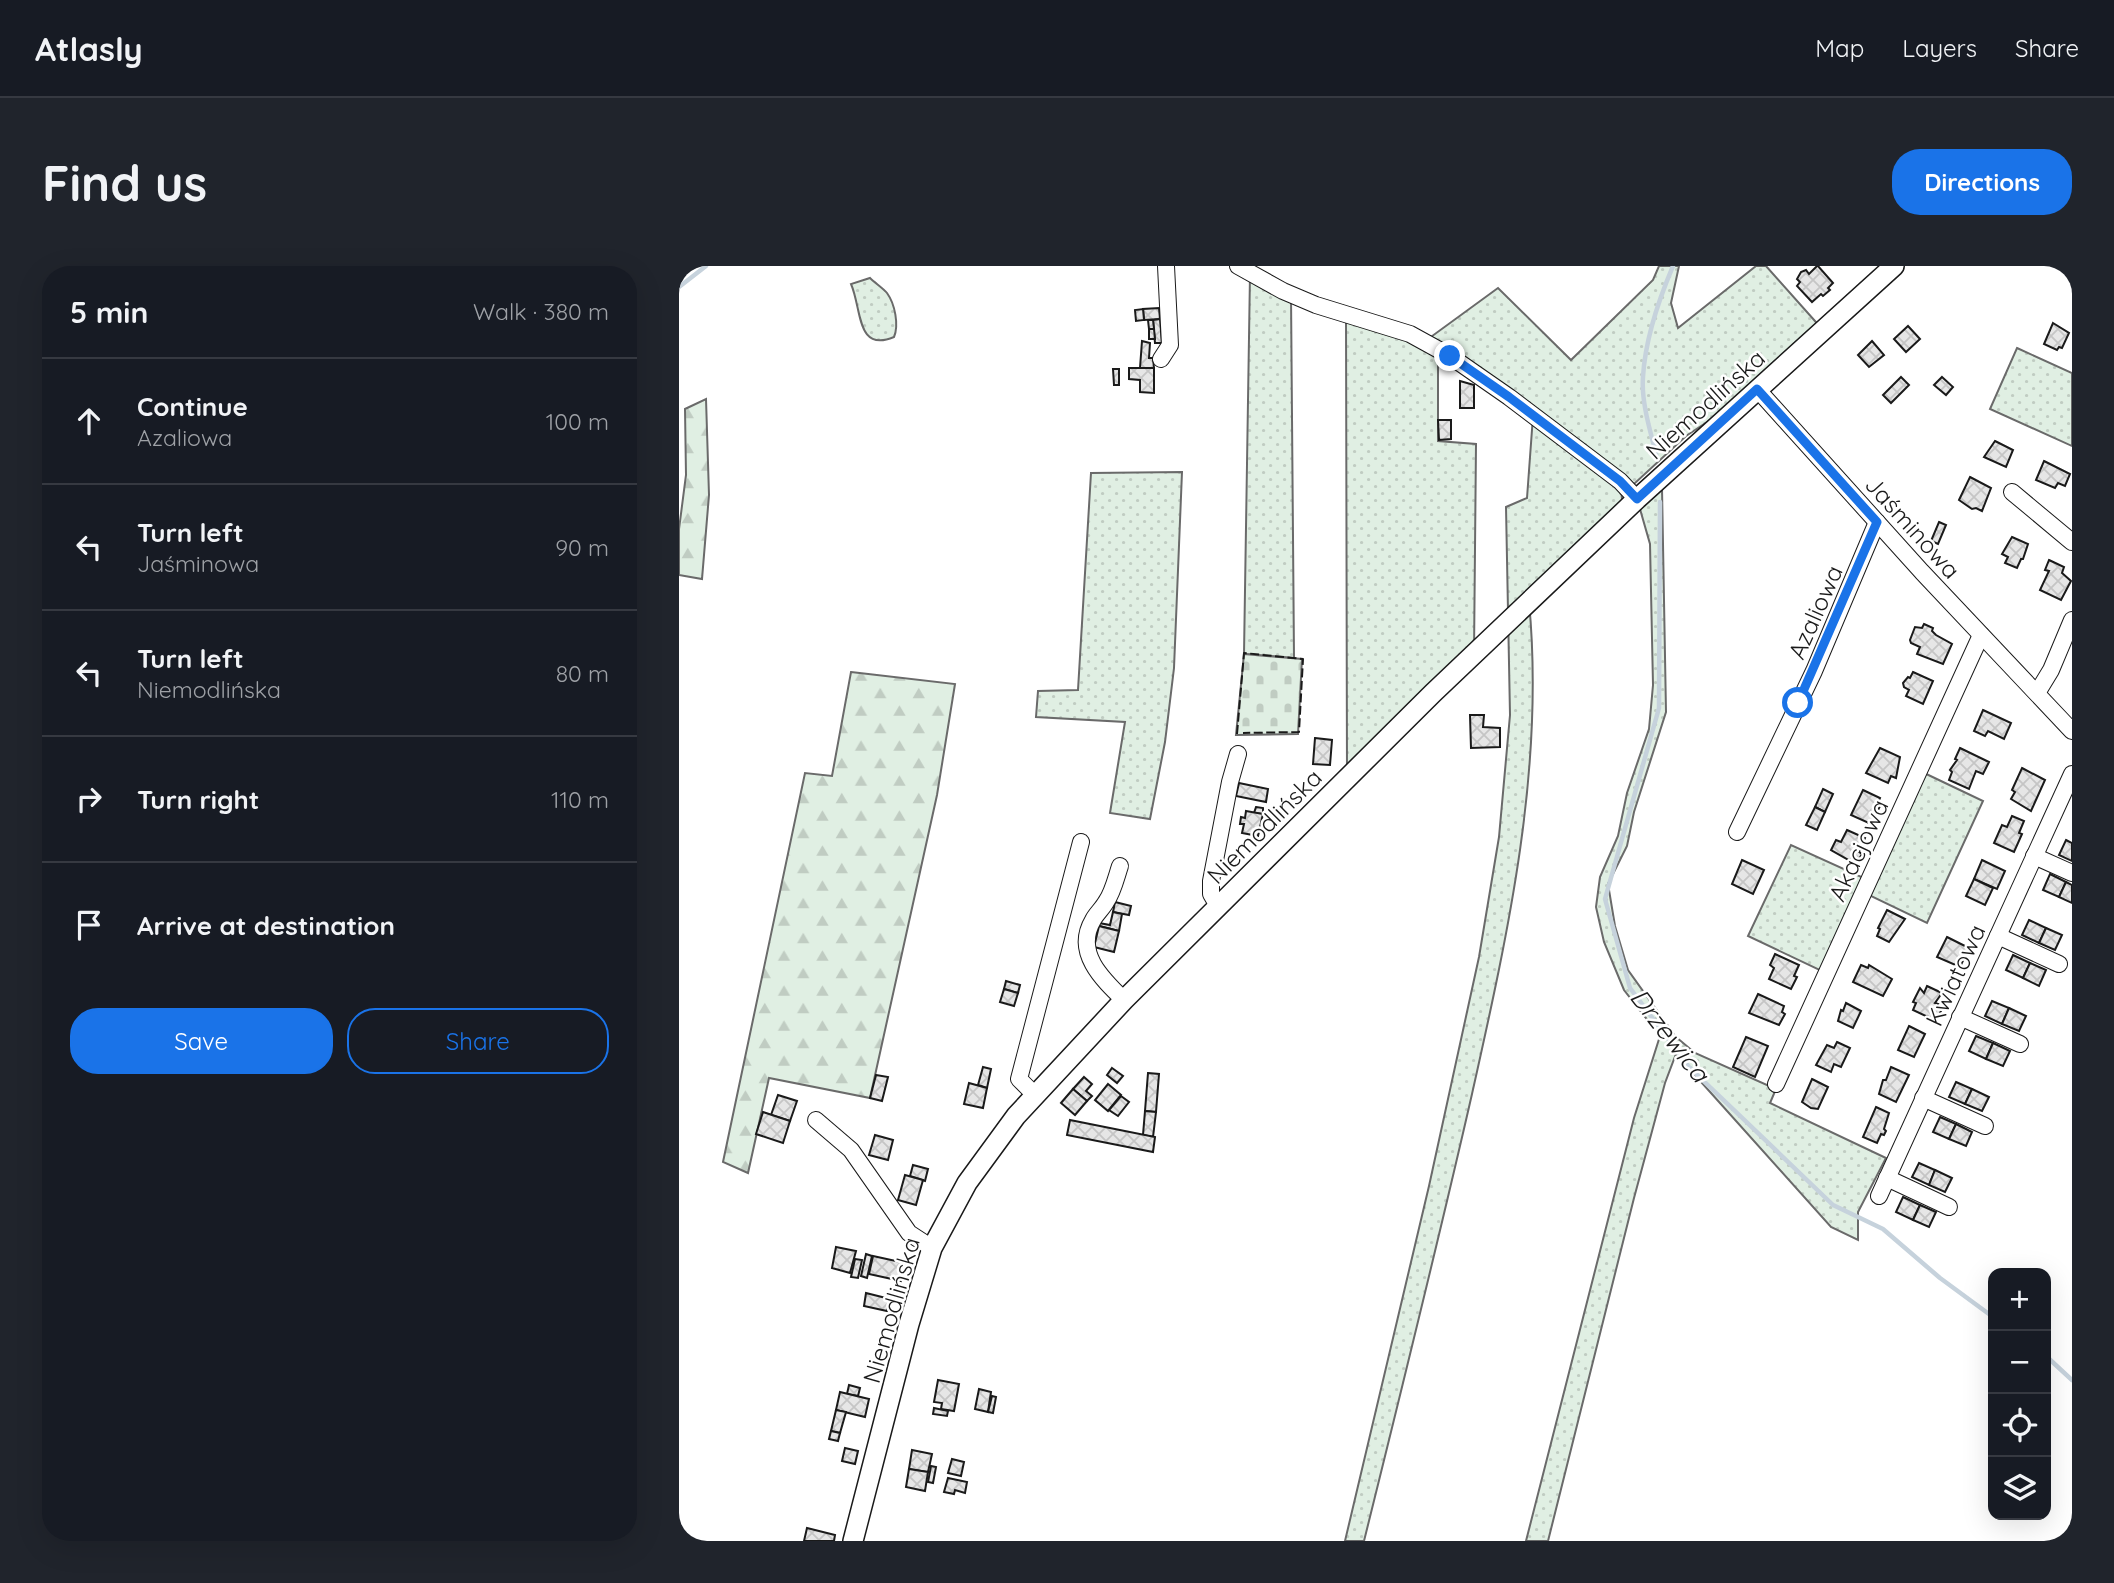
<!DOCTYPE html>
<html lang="en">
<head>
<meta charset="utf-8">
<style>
  body { margin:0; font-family:Quicksand,sans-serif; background:#20242c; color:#f1f3f6 }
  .controls { position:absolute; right:21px; bottom:21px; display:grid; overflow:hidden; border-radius:14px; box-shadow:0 7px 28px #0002 }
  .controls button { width:63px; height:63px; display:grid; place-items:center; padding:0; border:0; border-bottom:2px solid #363941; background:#171b24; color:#f1f3f6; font:35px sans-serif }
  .stop { position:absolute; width:21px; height:21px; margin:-16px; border:5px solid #1a73e8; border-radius:50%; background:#fff }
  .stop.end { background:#1a73e8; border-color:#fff; box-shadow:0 2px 7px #0008 }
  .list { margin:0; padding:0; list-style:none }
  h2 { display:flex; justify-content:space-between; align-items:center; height:91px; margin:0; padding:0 28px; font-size:30px }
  h2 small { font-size:23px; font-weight:400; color:#9ea1a6 }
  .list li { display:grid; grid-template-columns:46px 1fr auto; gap:21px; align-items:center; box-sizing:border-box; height:126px; padding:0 28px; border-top:2px solid #363941 }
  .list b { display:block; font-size:26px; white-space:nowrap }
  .list p { margin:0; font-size:23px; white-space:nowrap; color:#9ea1a6 }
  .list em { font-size:23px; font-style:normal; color:#9ea1a6 }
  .actions { display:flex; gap:14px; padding:21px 28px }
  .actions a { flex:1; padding:16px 0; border:2px solid #1a73e8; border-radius:28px; text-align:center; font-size:24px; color:#1a73e8 }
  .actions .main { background:#1a73e8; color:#fff }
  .icon { flex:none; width:38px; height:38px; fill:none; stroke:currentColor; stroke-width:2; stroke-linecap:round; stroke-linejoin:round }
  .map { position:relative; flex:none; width:1393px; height:1275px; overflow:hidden; border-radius:28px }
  header { display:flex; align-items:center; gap:42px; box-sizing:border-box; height:98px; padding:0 35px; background:#171b24; border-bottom:2px solid #363941 }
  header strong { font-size:33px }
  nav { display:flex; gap:38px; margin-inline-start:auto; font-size:24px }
  .intro { display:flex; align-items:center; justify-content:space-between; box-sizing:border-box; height:168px; padding:0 42px }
  h1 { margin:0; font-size:49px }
  .button { padding:18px 32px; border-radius:28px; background:#1a73e8; color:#fff; font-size:24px; font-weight:700 }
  main { display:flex; gap:42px; padding:0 42px }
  aside { flex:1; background:#171b24; border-radius:28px; box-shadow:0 7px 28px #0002 }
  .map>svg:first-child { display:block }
  .grass { fill:url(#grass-dots); stroke:#6a6a6a; stroke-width:2 }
  .forest { fill:url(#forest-firs); stroke:#6a6a6a; stroke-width:2 }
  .cemetery { fill:url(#cemetery-stones); stroke:#6a6a6a; stroke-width:2 }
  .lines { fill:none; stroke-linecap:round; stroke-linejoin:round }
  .stream { stroke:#c6d2dc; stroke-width:4.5 }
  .building { fill:url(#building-cross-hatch); stroke:#1a1a1a; stroke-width:2 }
  .minor-casing { stroke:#1a1a1a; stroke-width:18 }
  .major-casing { stroke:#1a1a1a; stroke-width:22 }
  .minor { stroke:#fff; stroke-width:16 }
  .major { stroke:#fff; stroke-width:19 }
  .fence { stroke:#1a1a1a; stroke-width:2; stroke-dasharray:9 3.5; stroke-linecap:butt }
  .route { stroke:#1a73e8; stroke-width:9 }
  .labels { text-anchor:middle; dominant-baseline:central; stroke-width:5; stroke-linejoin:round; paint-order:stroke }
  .street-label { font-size:24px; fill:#1a1a1a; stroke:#fff }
  .water-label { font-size:26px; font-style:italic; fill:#1a1a1a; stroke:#fff }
</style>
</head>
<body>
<header>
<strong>Atlasly</strong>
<nav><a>Map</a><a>Layers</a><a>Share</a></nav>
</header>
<div class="intro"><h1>Find us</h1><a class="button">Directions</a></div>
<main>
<aside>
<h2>5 min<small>Walk · 380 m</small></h2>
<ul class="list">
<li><svg class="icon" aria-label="ahead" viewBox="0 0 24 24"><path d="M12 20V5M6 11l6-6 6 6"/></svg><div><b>Continue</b><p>Azaliowa</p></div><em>100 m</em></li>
<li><svg class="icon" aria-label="left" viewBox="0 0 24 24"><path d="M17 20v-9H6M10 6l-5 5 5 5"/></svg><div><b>Turn left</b><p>Jaśminowa</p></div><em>90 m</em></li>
<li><svg class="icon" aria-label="left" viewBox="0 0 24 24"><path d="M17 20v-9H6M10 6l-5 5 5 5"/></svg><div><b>Turn left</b><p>Niemodlińska</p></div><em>80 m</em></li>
<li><svg class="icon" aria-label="right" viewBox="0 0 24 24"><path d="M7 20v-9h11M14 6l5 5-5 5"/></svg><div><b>Turn right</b></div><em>110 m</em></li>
<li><svg class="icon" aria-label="arrive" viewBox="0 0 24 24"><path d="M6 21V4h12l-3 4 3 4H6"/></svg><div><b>Arrive at destination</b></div></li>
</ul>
<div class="actions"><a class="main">Save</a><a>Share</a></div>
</aside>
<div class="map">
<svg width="1393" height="1275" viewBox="0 0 1393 1275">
  <defs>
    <pattern id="grass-dots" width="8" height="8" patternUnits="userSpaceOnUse" patternTransform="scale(1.75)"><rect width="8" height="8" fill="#e0efe3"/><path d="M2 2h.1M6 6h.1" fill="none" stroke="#c0ccc2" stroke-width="1.8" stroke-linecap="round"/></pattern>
    <pattern id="forest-firs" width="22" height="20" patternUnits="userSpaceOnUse" patternTransform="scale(1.75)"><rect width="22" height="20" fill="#e0efe3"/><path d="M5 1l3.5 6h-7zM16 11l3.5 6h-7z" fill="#c0ccc2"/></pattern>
    <pattern id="cemetery-stones" width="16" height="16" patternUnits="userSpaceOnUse" patternTransform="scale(1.75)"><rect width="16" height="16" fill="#e0efe3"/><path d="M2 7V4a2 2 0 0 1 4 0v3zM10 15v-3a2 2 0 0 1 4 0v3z" fill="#c0ccc2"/></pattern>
    <pattern id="building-cross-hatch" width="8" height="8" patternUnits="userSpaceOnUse" patternTransform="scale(1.75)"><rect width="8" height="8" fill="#e6e6e6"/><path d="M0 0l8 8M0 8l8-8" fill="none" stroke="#c5c5c5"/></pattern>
  </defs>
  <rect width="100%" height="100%" fill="#fff"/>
  <g class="grass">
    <path d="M980,0H1000L992,37L999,62L1077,0H1087L1144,64L1078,123L1007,170L955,218L941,215L943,233L936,254L850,336C866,502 829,667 793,828C759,977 722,1126 685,1275H666L750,920L800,691L820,571L831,449L827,241L848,232L854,150L759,84V175L797,178L795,388L668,512L667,48L745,76L819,22L892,94L974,14Z"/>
    <path d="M571,8L612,29L615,392L565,388Z"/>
    <path d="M191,12C196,17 204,22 208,27C216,38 220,59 215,71C177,87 183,43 172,18Z"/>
    <path d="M1338,82L1393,107V180L1311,143Z"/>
    <path d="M503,206L495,402L486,476L471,553L431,547L446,456L357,451L359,425L399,424L412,207Z"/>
    <path d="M983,222L987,446L955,546L948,580L929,618L936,660L949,704L997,771L1016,787L1097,823L1091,837L1207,892L1179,946V974L1152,961L997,788L986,817L955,932L869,1275H847L955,852L981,770L945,724L925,676L917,641L921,611L939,570L948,527L970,463L974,419L971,278L961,243Z"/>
    <path d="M1241,505L1304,535L1248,657L1186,627L1149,708L1069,670L1112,579L1191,615Z"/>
  </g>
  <g class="forest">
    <path d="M27,133L30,229L23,313L0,309V263L7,209L6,143Z"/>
    <path d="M172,406L276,418L258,529L191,832L90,812L69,907L44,896L126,507L153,510Z"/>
  </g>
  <path class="cemetery" d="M565,388L623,393L619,468L557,469Z"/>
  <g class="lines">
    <g class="stream">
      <path d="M0,21L27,0"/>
      <path d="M978,192C972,167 962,137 964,111C966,75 980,33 994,0"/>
      <path d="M981,236L980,442L926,633L951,722L1010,801L1154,939L1204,963L1261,1012L1314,1051"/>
      <path d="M1367,1090L1393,1114"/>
    </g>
  </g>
  <g class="building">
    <path d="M1138,0H1139L1154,17L1149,22L1151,24L1144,30L1142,28L1133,36L1118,20L1121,16L1118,13L1122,6L1127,4L1130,8Z"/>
    <path d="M480,42L481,53L465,54L464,43Z"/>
    <path d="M464,43L465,54L457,55L456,44Z"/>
    <path d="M481,53L483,77H476L474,54Z"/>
    <path d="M469,54H474L475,63H470Z"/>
    <path d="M1374,57L1390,67L1383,82L1380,81L1378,84L1365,78Z"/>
    <path d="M1229,60L1241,73L1227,86L1215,73Z"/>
    <path d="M470,63H475L476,73H470Z"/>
    <path d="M463,75L471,77L470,92H474L475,102H461Z"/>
    <path d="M1193,75L1205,89L1190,101L1179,89Z"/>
    <path d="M450,102H475V127L461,126V114L450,113Z"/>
    <path d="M434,103H440V119H435Z"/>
    <path d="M1222,111L1230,119L1212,137L1204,129Z"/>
    <path d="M1263,111L1274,121L1267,129L1255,119Z"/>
    <path d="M781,115L795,119V142H781Z"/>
    <path d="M759,154H772V173L760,174Z"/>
    <path d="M1316,175L1334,184L1327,201L1305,191Z"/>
    <path d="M1365,195L1391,208L1386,220L1379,217L1376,222L1357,214Z"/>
    <path d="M1291,211L1312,222L1303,245L1297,242L1293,243L1280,234Z"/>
    <path d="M1260,256L1267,259L1259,278L1252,275Z"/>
    <path d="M1333,271L1349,278L1344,293H1342L1338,302L1326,297L1329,291L1323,288Z"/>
    <path d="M1370,294L1385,301L1383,307L1392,315L1382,334L1361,324L1370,305L1366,304Z"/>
    <path d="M1245,358L1254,362L1253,365L1257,369L1273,378L1264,398L1238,388L1241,381L1232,377L1231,374L1236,361L1243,362Z"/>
    <path d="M1234,406L1254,415L1244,438L1227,430L1230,424L1225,421L1224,417L1229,411L1231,412Z"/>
    <path d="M1304,444L1332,457L1325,473L1309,465L1306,470L1295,465Z"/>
    <path d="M791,449H805L804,461L821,462V481L792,482Z"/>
    <path d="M636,472L653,474L651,499L634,498Z"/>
    <path d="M1201,482L1221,491L1217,512L1212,510L1209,517L1187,507Z"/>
    <path d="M1281,482L1310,496L1304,508L1297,505L1290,523L1270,514L1273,506L1271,504L1278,494L1276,493Z"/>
    <path d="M1343,502L1366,514L1352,545L1332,533L1336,526L1333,524Z"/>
    <path d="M560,517L589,523L587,536L557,530Z"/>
    <path d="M1144,523L1154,528L1146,546L1136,541Z"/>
    <path d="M1184,524L1201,532L1198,539L1201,540L1192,558L1172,549Z"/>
    <path d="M577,541L584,542V548L575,547Z"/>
    <path d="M1136,541L1146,546L1138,564L1127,559Z"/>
    <path d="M567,545L584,548L579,570L563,567L565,558H561L562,551L566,552Z"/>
    <path d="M1333,550L1345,555L1340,567L1343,568L1335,586L1315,577L1323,559L1328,561Z"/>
    <path d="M1168,564L1186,572L1180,586L1183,588L1180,593L1177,592L1175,597L1152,584L1157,574L1162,576Z"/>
    <path d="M1387,574L1393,577V595L1380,589Z"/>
    <path d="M1063,594L1085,604L1074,628L1053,618Z"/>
    <path d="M1303,594L1326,605L1318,623L1295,613Z"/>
    <path d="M1371,608L1387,616L1380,631L1364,624Z"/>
    <path d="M1295,613L1314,622L1306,639L1287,630Z"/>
    <path d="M1387,616L1393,619V637L1380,631Z"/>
    <path d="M436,636L452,640L450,649L434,646Z"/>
    <path d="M1208,644L1226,653L1210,676L1198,670L1201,663L1199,662Z"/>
    <path d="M434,646L443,648L440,665L420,660V657L431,659Z"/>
    <path d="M1350,654L1367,662L1360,677L1343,669Z"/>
    <path d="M420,660L440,665L435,686L415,681Z"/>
    <path d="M1367,662L1383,669L1376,684L1360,677Z"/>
    <path d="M1268,671L1290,682L1281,701L1258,691Z"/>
    <path d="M1096,688L1120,699L1115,710L1118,711L1112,723L1090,713L1095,702L1091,699Z"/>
    <path d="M1334,689L1351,697L1344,712L1327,704Z"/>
    <path d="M1351,697L1367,704L1360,720L1344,712Z"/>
    <path d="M1182,699L1189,702L1190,699L1213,713L1204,730L1174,716Z"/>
    <path d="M327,715L341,719L339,727L325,723Z"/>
    <path d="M1248,720L1263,727L1256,737L1259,738L1257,740L1263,743L1257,755L1248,750L1246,751L1247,750L1234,744L1237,737L1234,736L1241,722L1245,727Z"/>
    <path d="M325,723L339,727L335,740L321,736Z"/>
    <path d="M1079,728L1105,740L1103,746L1106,748L1100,759L1070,747Z"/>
    <path d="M1313,735L1330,742L1323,758L1306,750Z"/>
    <path d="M1167,737L1182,745L1174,762L1159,755L1162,744L1164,745Z"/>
    <path d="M1330,742L1347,750L1340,765L1323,758Z"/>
    <path d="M1230,760L1246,768L1235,791L1219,784Z"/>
    <path d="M1297,770L1314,777L1307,793L1290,785Z"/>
    <path d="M1067,771L1089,780L1076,811L1054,801Z"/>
    <path d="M1158,776L1171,782L1162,801L1155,798L1152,806L1137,799L1148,779L1155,782Z"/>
    <path d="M1314,777L1331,785L1324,800L1307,793Z"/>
    <path d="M304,801L312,803L308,822L299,819Z"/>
    <path d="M1212,801L1230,809L1217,836L1200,828L1204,814H1207Z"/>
    <path d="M433,802L444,810L438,817L428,809Z"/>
    <path d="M469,807L480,808L477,846L466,845Z"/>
    <path d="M197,809L209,811L203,835L191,832Z"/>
    <path d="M405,811L413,818L407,825L413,830L408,835L394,823Z"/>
    <path d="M1133,813L1149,821L1139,843L1132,842L1123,836Z"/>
    <path d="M1277,816L1293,823L1286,838L1270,831Z"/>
    <path d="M290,817L308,822L304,842L285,838Z"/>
    <path d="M429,818L442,829L429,845L416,834Z"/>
    <path d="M394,823L408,835L396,849L382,837Z"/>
    <path d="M1293,823L1310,831L1303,845L1286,838Z"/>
    <path d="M99,829L118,835L111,855L92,849Z"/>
    <path d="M442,830L450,836L439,850L430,844Z"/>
    <path d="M1197,841L1210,847L1205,863L1207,865L1205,869L1202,868L1198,877L1184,871Z"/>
    <path d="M466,845L477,846L474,871L464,869Z"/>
    <path d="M84,846L111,855L104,877L77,868Z"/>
    <path d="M1261,851L1277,858L1270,873L1254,866Z"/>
    <path d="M391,854L476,871L474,886L388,869Z"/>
    <path d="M1277,858L1293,866L1287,880L1270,873Z"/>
    <path d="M196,869L214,874L209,894L190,889Z"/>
    <path d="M1240,897L1256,904L1250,919L1233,911Z"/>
    <path d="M234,899L249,903L246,915L231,910Z"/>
    <path d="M1256,904L1273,912L1266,926L1250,919Z"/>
    <path d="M226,909L244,914L237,939L219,934Z"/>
    <path d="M1224,931L1241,939L1234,954L1217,946Z"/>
    <path d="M1241,939L1257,946L1250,961L1234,954Z"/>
    <path d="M157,981L177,985L171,1007L153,1002Z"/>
    <path d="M187,988L193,990L188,1012L182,1010Z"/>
    <path d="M194,990L226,997L222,1015L190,1008Z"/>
    <path d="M176,993L183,994L179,1012L172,1011Z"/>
    <path d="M187,1027L211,1033L208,1045L185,1040Z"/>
    <path d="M259,1114L280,1118L275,1145L262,1143L263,1137L255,1136Z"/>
    <path d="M170,1119L181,1122L179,1130L168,1128Z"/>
    <path d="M300,1123L312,1126L309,1146L296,1143Z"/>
    <path d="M161,1126L190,1133L186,1151L157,1144Z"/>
    <path d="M313,1130L317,1131L314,1147L309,1146Z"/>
    <path d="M255,1142L269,1145L268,1150L254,1148Z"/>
    <path d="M157,1144L167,1146L161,1167L152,1165Z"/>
    <path d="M152,1165L161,1167L159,1175L150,1173Z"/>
    <path d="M166,1182L179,1185L176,1198L163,1195Z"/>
    <path d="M233,1184L253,1188L249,1206L230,1203Z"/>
    <path d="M273,1193L285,1196L282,1210L269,1207Z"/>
    <path d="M252,1200L257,1201L254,1217L249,1216Z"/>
    <path d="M230,1203L249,1206L246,1225L227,1221Z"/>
    <path d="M269,1212L288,1216L286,1227L276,1224L275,1228L265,1226Z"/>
    <path d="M128,1262L156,1269L155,1275H125Z"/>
  </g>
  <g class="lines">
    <defs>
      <g id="minor">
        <path d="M559,0L604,25L637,39L731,68L771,90L830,131L941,215L958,233"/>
        <path d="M482,93L491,79L487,0"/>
        <path d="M1078,123L1243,306L1393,465"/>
        <path d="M1333,226L1393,276"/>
        <path d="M1358,427L1372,404L1393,354"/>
        <path d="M1058,566L1135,405L1198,256"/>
        <path d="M1355,590L1393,607"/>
        <path d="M441,600C437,612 434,626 427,636C423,643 417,648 414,654C395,686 423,713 445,734"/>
        <path d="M539,640L532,628V615L551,516L559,488"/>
        <path d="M1319,670L1380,698"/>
        <path d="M1281,751L1341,778"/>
        <path d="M1097,818L1302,369"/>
        <path d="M355,828L340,813L402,576"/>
        <path d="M1244,832L1306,860"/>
        <path d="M137,854L172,884L230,967L253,982"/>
        <path d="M1208,912L1270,941"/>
        <path d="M1200,930L1393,508"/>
      </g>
      <path id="major" d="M174,1275L230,1058L253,982L288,917L337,850L445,734L754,427L958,233L1215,0"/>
    </defs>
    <use href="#minor" class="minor-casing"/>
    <use href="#major" class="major-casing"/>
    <use href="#minor" class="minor"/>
    <use href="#major" class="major"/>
    <path class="fence" d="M558,468L565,387L624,393L620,466L564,467"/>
  </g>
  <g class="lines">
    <path class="route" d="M771,90L830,131L941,215L958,233L1078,123L1198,256L1119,437"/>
  </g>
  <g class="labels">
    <g class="street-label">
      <text transform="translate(1026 138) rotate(-42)">Niemodlińska</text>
      <text transform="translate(1234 261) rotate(48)">Jaśminowa</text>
      <text transform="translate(1136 346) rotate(-66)">Azaliowa</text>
      <text transform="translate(585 560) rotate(-45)">Niemodlińska</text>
      <text transform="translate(1179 584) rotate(-65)">Akacjowa</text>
      <text transform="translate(1276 709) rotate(-65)">Kwiatowa</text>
      <text transform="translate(212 1044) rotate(-74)">Niemodlińska</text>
    </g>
    <g class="water-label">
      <text transform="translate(991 769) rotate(52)">Drzewica</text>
    </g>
  </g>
</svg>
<div class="controls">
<button>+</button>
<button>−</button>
<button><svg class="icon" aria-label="locate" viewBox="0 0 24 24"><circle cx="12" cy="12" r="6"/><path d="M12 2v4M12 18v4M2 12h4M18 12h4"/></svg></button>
<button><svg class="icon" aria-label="layers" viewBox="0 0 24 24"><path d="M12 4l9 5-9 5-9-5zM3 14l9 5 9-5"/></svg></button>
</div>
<div class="stop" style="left:1119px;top:437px"></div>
<div class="stop end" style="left:771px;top:90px"></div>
</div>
</main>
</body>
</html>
